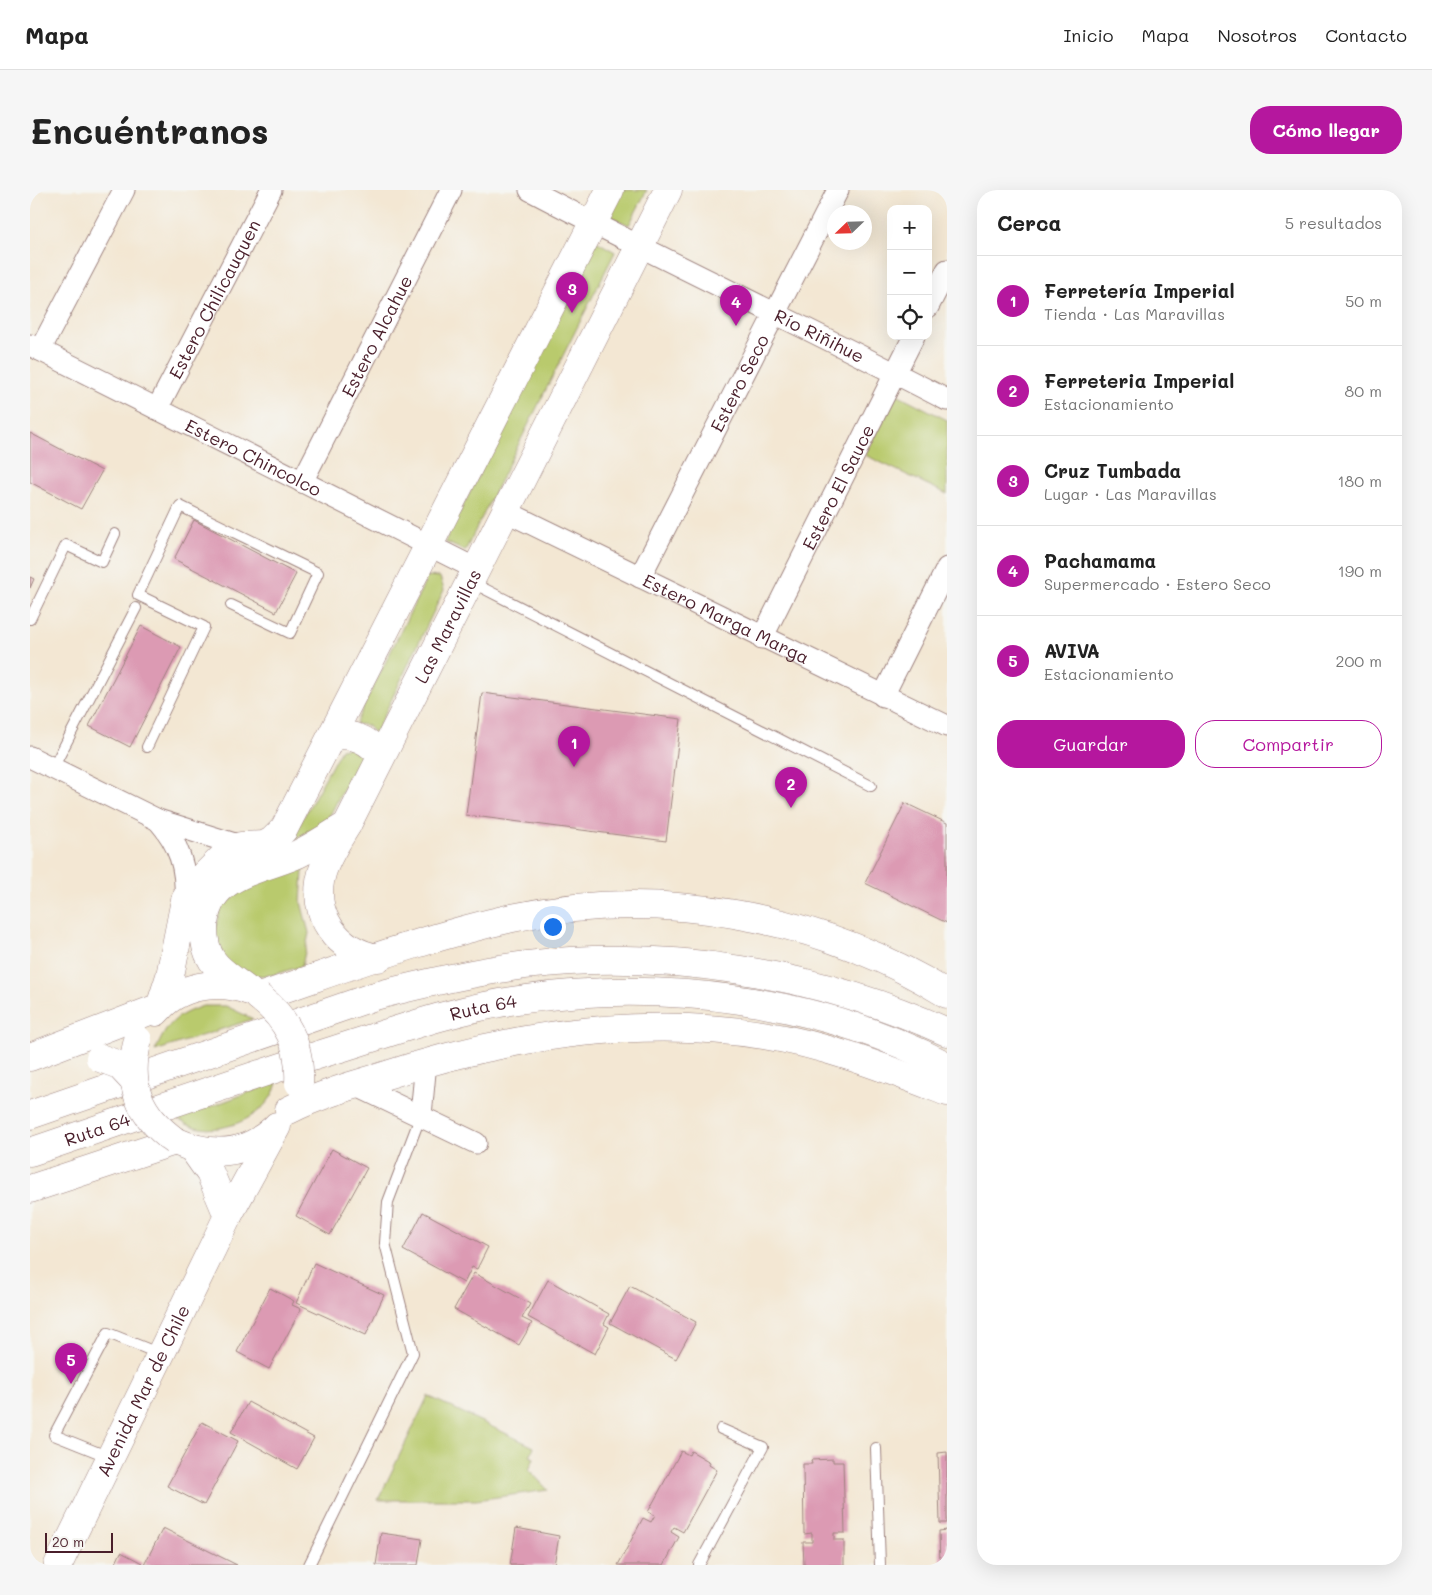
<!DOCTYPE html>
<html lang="es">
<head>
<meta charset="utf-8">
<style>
  body { margin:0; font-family:Mali,sans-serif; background:#f6f6f6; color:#222 }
  .controls { position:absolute; right:15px; top:15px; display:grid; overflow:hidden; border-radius:10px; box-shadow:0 5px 20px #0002 }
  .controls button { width:45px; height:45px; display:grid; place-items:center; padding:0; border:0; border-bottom:1px solid #e0e0e0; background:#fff; color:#222; font:25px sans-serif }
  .compass { position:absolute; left:797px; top:15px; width:45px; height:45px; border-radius:50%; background:#fff; box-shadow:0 5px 20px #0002; rotate:247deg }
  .scale { position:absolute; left:15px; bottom:12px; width:68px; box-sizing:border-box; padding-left:5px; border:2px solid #4a1f2b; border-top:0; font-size:14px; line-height:18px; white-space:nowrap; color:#4a1f2b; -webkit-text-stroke:4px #f6f6f2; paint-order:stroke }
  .you { position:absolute; left:522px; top:736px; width:18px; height:18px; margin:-12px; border:4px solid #fff; border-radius:50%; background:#1a73e8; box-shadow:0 0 0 8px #1a73e833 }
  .badge { display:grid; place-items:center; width:32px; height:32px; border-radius:50%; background:#b5179e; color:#fff; font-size:16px; font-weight:700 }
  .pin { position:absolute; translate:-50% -41px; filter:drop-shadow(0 1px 2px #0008) }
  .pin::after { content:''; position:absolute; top:26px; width:18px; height:15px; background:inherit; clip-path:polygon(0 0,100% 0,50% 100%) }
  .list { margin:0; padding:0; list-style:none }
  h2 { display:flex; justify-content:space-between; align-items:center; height:65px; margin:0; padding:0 20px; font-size:21px }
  h2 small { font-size:16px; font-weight:400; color:#767676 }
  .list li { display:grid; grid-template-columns:32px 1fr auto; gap:15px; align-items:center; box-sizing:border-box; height:90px; padding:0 20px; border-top:1px solid #e0e0e0 }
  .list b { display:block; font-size:19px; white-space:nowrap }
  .list p { margin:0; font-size:16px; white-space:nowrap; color:#767676 }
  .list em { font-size:16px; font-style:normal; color:#767676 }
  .actions { display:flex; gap:10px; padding:15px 20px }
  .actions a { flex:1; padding:11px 0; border:1px solid #b5179e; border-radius:20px; text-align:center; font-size:18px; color:#b5179e }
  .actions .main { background:#b5179e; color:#fff }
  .icon { flex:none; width:28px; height:28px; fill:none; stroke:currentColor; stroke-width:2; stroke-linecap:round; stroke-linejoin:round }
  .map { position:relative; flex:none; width:917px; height:1375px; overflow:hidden; border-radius:20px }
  header { display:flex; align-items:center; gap:30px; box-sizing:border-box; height:70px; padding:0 25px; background:#fff; border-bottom:1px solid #e0e0e0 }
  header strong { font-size:24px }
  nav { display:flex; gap:28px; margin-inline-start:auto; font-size:18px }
  .intro { display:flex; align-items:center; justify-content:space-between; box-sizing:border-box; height:120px; padding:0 30px }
  h1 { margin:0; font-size:35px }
  .button { padding:12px 22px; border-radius:20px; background:#b5179e; color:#fff; font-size:18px; font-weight:700 }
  main { display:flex; gap:30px; padding:0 30px }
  aside { flex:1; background:#fff; border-radius:20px; box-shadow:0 5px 20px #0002 }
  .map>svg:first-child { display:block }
  .green { fill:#b9ca6d; stroke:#82744c }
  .building { fill:#dc9ab3 }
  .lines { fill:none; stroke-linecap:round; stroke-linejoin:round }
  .lane-casing { stroke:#9e837f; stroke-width:12 }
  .street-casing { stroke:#9e837f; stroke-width:23 }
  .secondary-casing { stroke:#9e837f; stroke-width:29 }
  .highway-casing { stroke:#9e837f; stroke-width:29 }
  .lane { stroke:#fff; stroke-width:10 }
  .street { stroke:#fff; stroke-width:21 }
  .secondary { stroke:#fff; stroke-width:28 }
  .highway { stroke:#fff; stroke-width:28 }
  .secondary-bridge-casing { stroke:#9e837f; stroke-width:29; stroke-linecap:butt }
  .secondary-bridge { stroke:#fff; stroke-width:28 }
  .labels { text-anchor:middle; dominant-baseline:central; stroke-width:5; stroke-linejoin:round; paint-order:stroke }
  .street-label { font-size:18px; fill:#4a1f2b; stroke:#f6f6f2 }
</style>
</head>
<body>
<header>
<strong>Mapa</strong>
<nav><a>Inicio</a><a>Mapa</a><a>Nosotros</a><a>Contacto</a></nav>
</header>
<div class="intro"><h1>Encuéntranos</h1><a class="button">Cómo llegar</a></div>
<main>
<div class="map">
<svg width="917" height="1375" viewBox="0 0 917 1375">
  <rect width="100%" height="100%" fill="#f6f6f2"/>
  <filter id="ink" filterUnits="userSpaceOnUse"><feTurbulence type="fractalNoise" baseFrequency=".02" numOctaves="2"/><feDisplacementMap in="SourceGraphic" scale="10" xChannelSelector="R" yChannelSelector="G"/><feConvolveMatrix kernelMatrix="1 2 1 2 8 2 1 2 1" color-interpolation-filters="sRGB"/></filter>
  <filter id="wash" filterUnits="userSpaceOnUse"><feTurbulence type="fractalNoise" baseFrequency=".0096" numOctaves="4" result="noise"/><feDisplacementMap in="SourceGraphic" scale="20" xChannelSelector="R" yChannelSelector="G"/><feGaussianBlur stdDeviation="1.12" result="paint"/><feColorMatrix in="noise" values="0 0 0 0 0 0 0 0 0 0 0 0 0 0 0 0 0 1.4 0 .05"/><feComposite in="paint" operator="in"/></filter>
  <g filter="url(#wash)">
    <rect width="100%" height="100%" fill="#f3e7d3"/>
    <g class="green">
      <path d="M592,0H617L599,35L579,26Z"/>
      <path d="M566,51L585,62L435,361L415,352Z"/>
      <path d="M865,203L917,230V304L835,265Z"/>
      <path d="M398,386L410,387L414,400L345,544L337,535L325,534Z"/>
      <path d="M328,556L330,567L297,631L260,652L311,559Z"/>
      <path d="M284,663L273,682L271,712L279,743L272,776L242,785L220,786L196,774L184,746L193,706Z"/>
      <path d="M173,816H196L223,829L125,861C138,833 144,826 173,816Z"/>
      <path d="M247,892C241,924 196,945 165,937C159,936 153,932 147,929Z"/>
      <path d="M398,1206L504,1257L500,1266L504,1268L499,1280L518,1300L446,1310H348Z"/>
    </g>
    <g id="blocks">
      <g class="building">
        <path d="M0,243L72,281L51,319L0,292Z"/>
        <path d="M164,330L266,384L246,422L144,369Z"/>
        <path d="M0,387L4,389L0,398Z"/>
        <path d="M111,436L151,457L100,557L59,536Z"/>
        <path d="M452,503L651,529L636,651L436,625Z"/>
        <path d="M875,613L917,633V733L835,693Z"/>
        <path d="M302,959L337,978L300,1045L266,1026Z"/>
        <path d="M393,1022L458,1057L447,1079L442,1077L434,1093L373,1060Z"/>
        <path d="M284,1073L354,1105L336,1145L266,1113Z"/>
        <path d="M444,1083L500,1114L492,1128L502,1133L489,1155L424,1119Z"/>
        <path d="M518,1090L579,1124L574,1134L579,1137L565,1164L498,1127Z"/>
        <path d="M600,1096L666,1132L646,1169L580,1133Z"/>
        <path d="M240,1098L264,1111L262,1115L271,1119L239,1179L207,1162Z"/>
        <path d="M218,1212L284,1248L267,1279L201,1242Z"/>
        <path d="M172,1232L208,1251L174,1315L137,1296Z"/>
        <path d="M651,1261L659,1265L661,1261L680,1272L679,1275L687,1280L653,1342L644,1337L642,1340L641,1342L649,1347L634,1375H588L613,1328L621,1332L625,1325L618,1322Z"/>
        <path d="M917,1262V1333H910L908,1263Z"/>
        <path d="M803,1269V1272H813L815,1343H804V1350H814V1375H774L773,1352H782V1343L774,1344L773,1274H782L781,1270Z"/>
        <path d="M133,1338L207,1375H114Z"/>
        <path d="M486,1338L529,1346L524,1375H480Z"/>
        <path d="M917,1340V1375H910L909,1341Z"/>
        <path d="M351,1343L392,1349L388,1375H346Z"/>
        <path d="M91,1362L112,1373L111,1375H85Z"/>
      </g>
    </g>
  </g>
  <g filter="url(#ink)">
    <use href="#blocks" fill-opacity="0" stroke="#9e837f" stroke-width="1"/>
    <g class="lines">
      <defs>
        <g id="lane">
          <path d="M441,392L841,596"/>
          <path d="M0,429L36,355L72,372L85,344"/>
          <path d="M117,557L174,437L108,405L150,316L288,383L260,443L201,415"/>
          <path d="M23,578L106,418"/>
          <path d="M846,1258L850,1375"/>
          <path d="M79,1267L24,1245L78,1143L130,1164"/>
          <path d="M279,1375L383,1163L355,1053L358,1012L391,925"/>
          <path d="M669,1375L733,1257L691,1239"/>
        </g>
        <g id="street">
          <path id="s1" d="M500,0C638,73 779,138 917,210"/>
          <path d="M898,117L917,80"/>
          <path id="s2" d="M0,155L446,379"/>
          <path d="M10,160L94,0"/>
          <path id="s3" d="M127,219L241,0"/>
          <path id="s4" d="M272,292L421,0"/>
          <path id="s5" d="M475,321L917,536"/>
          <path id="s6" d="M610,387L808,0"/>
          <path id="s7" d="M732,448L884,146"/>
          <path d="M853,506L917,378"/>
          <path d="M0,567L128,630L211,656"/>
          <path d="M128,630C149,654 157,678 155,710"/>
          <path d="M325,895L446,953"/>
          <path d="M391,925L396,872"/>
        </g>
        <g id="secondary">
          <path d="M303,546C324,543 339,550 351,566"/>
          <path id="s8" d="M217,800C206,791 190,782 182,770C176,761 174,748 174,738C175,684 230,681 268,664C285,656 301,645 317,635L638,0"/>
          <path d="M126,822C148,795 188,789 219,801"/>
          <path d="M0,867L130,817L140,786L155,710L166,694L194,666L211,656L234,655L242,651L254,639L580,0"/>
          <path d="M145,951C180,967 216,966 245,938"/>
          <path d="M163,959L180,983L198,1026"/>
          <path id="s9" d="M28,1375L198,1026L247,936"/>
        </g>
        <g id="highway">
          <path d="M317,635C308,650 297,666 292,683C280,724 307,761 348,768"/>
          <path d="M229,807C312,779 396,747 482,728C628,696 790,725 917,804"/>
          <path d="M259,920C287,906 317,897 347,888C471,847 603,825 733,845C797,855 857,879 917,902"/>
          <path d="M0,925L345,806C395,793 445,782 496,775C637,758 788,783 917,842"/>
          <path id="s10" d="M0,962C101,928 202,892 304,860C365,841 425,819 488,810C631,789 788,808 917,876"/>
          <path d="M0,999L145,951"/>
        </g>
      </defs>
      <use href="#lane" class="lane-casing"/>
      <use href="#street" class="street-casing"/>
      <use href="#secondary" class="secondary-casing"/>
      <use href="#highway" class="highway-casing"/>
      <use href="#lane" class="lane"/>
      <use href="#street" class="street"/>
      <use href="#secondary" class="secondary"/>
      <use href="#highway" class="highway"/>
      <defs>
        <g id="secondary-bridge">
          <path d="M229,807C258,829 271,856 269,893"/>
          <path d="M108,850C96,894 109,925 145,951"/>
          <path d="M70,868L89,875L103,890"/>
        </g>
      </defs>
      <use href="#secondary-bridge" class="secondary-bridge-casing"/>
      <use href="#secondary-bridge" class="secondary-bridge"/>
    </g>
  </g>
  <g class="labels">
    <g class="street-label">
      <text stroke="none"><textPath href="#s3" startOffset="124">Estero Chilicauquen</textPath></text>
      <text stroke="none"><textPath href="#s1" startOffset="324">Río Riñihue</textPath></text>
      <text stroke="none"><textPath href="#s4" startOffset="164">Estero Alcahue</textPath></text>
      <text stroke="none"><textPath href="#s6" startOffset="218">Estero Seco</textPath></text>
      <text stroke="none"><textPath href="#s2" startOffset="250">Estero Chincolco</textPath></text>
      <text stroke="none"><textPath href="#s7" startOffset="169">Estero El Sauce</textPath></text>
      <text stroke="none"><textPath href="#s5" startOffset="246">Estero Marga Marga</textPath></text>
      <text stroke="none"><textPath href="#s8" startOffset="489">Las Maravillas</textPath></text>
      <text stroke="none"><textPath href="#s10" startOffset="476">Ruta 64</textPath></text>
      <text stroke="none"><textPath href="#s10" startOffset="71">Ruta 64</textPath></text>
      <text stroke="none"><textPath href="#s9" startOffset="194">Avenida Mar de Chile</textPath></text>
    </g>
  </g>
</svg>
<div class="controls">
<button>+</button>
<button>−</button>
<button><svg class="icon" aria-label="locate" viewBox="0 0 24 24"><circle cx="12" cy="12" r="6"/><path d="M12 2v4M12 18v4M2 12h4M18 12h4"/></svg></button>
</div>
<svg class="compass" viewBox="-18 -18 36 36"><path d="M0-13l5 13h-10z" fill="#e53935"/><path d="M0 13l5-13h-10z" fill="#767676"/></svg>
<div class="scale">20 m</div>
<div class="you"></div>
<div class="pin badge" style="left:544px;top:577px">1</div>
<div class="pin badge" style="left:761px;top:618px">2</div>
<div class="pin badge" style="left:542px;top:123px">3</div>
<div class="pin badge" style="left:706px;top:136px">4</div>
<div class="pin badge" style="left:41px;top:1194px">5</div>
</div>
<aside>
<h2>Cerca<small>5 resultados</small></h2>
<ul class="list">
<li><span class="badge">1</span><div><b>Ferretería Imperial</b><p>Tienda · Las Maravillas</p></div><em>50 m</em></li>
<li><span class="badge">2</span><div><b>Ferreteria Imperial</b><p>Estacionamiento</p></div><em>80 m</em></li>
<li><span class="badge">3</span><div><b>Cruz Tumbada</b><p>Lugar · Las Maravillas</p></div><em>180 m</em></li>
<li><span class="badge">4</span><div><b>Pachamama</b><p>Supermercado · Estero Seco</p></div><em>190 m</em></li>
<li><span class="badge">5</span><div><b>AVIVA</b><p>Estacionamiento</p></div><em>200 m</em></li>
</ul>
<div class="actions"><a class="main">Guardar</a><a>Compartir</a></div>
</aside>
</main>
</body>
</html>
